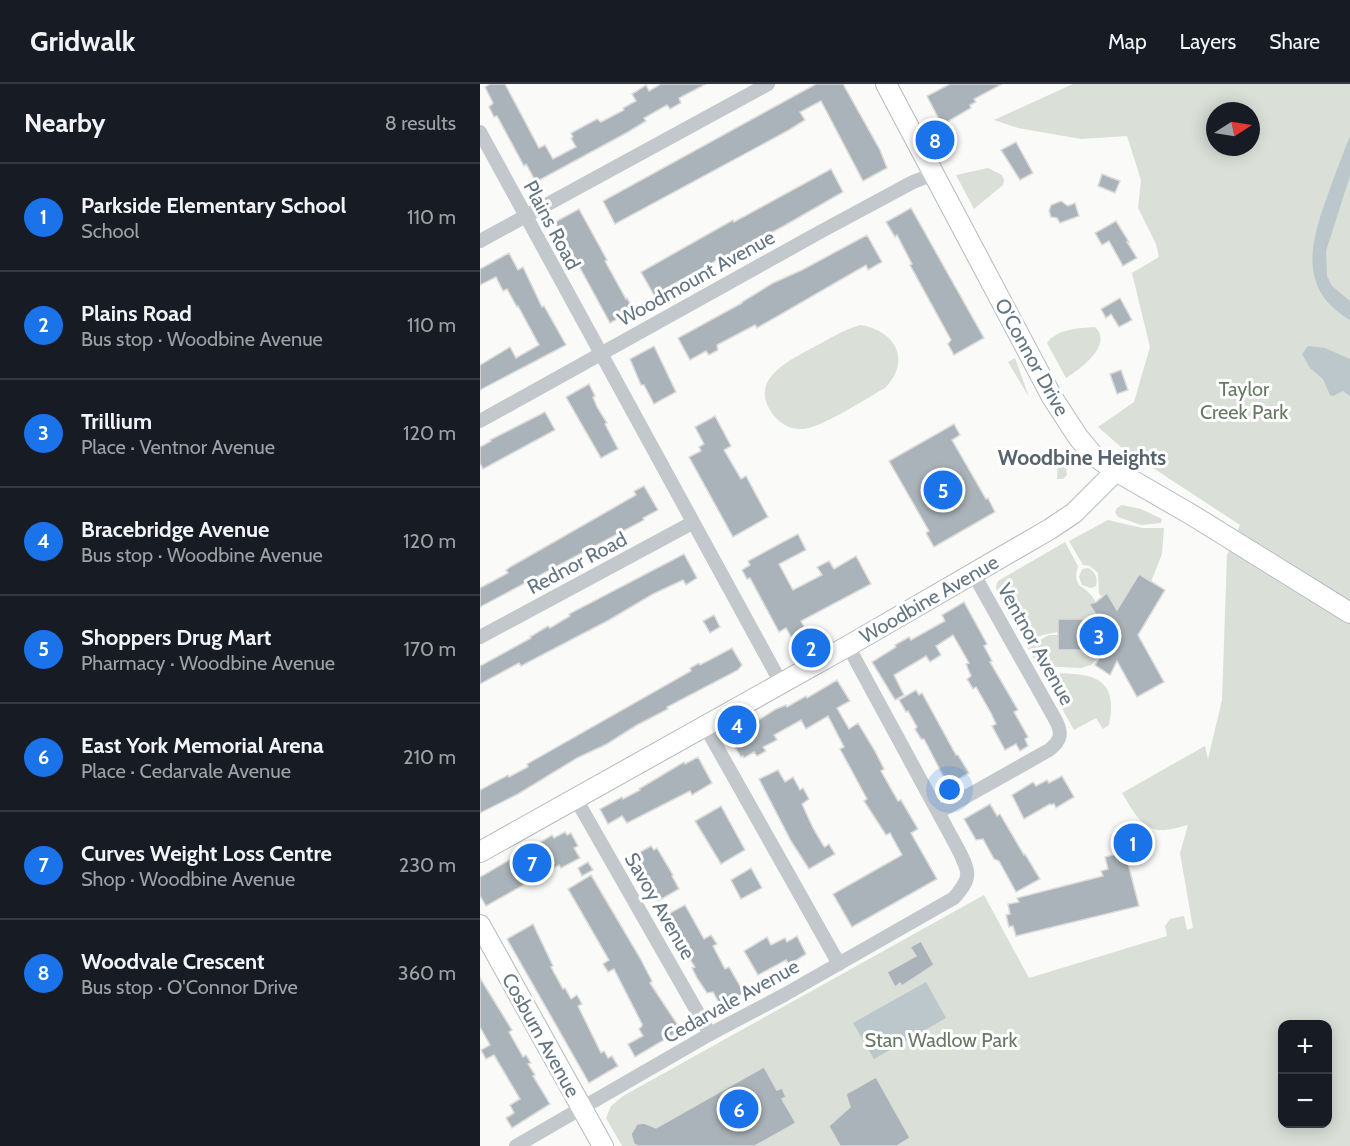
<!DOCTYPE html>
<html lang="en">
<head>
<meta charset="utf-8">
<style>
  body { margin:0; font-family:Cabin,sans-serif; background:#242831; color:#f1f3f6 }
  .controls { position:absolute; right:18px; bottom:18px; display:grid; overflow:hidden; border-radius:12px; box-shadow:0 3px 15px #0003 }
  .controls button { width:54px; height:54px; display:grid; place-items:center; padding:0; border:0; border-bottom:2px solid #363941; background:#171b24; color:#f1f3f6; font:30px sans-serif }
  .compass { position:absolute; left:726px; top:18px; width:54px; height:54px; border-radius:50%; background:#171b24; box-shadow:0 3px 15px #0003; rotate:78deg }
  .you { position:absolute; left:470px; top:706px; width:21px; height:21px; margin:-15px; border:4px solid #fff; border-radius:50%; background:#1a73e8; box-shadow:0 0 0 9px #1a73e833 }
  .badge { display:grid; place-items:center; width:39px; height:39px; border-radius:50%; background:#1a73e8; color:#fff; font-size:20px; font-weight:700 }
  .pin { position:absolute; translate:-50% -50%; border:3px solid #fff; box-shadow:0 2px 6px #0006 }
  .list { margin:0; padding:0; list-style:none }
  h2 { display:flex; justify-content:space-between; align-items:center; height:78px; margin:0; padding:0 24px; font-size:26px }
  h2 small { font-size:20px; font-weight:400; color:#9ea1a6 }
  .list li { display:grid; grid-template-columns:39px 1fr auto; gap:18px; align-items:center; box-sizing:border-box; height:108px; padding:0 24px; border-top:2px solid #363941 }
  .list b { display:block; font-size:22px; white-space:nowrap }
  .list p { margin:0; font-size:20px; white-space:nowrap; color:#9ea1a6 }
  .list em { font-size:20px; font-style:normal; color:#9ea1a6 }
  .map { position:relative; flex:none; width:870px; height:1062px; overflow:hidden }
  header { display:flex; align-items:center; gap:36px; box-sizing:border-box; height:84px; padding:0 30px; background:#171b24; border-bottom:2px solid #363941 }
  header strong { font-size:28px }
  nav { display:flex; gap:33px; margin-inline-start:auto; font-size:21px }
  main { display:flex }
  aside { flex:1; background:#171b24 }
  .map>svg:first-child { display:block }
  .green { fill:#dadfd7; fill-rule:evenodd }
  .water { fill:#bbc7cb }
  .building { fill:#aab3b9; stroke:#dcdcda; stroke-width:1.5 }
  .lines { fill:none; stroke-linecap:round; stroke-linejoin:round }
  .secondary-casing { stroke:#b3babf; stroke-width:22 }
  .street { stroke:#c3c8cc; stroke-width:14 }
  .secondary { stroke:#fff; stroke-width:20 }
  .labels { text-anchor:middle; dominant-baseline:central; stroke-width:6; stroke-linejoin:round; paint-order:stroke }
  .street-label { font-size:20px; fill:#657683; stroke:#fff }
  .park-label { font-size:20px; fill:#687a64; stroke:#fff }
  .neighbourhood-label { font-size:21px; font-weight:bold; fill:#57646e; stroke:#fff }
</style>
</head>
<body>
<header>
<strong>Gridwalk</strong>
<nav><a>Map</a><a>Layers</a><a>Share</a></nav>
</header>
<main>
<aside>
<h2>Nearby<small>8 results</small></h2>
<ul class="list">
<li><span class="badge">1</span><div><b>Parkside Elementary School</b><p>School</p></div><em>110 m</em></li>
<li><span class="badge">2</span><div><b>Plains Road</b><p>Bus stop · Woodbine Avenue</p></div><em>110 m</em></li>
<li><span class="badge">3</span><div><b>Trillium</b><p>Place · Ventnor Avenue</p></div><em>120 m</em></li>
<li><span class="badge">4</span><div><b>Bracebridge Avenue</b><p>Bus stop · Woodbine Avenue</p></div><em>120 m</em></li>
<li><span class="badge">5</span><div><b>Shoppers Drug Mart</b><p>Pharmacy · Woodbine Avenue</p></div><em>170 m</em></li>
<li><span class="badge">6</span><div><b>East York Memorial Arena</b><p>Place · Cedarvale Avenue</p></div><em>210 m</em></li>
<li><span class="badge">7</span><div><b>Curves Weight Loss Centre</b><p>Shop · Woodbine Avenue</p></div><em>230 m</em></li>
<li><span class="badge">8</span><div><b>Woodvale Crescent</b><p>Bus stop · O'Connor Drive</p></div><em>360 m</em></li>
</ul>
</aside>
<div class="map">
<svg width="870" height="1062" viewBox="0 0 870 1062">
  <rect width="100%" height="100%" fill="#fafaf8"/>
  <g class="green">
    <path d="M593,0H870V1062H142L126,1034L131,1022L143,1012L504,811L549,894L687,852L685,842L690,835L704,832L707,846L713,844L700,769L708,741C699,743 688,747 679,746C660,744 651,723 642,709L725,662L728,675L742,616L747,471L760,441L641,363L618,343L654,318L670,263L652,189L679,173L676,160L658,124L661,96L647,52L601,55L538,44L514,36ZM735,27H771V63H735ZM802,940H848V1040H802Z"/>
    <path d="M508,84L522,91L524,96L523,101L494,125L476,91Z"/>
    <path d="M380,241C415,246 432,276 405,304C387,314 341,344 323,345C310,346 299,339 292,329C268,295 310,276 334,263C349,255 363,246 380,241Z"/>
    <path d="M615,243C634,261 599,286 586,294L567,259C577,245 599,244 615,243Z"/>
    <path d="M535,274L549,313L528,278Z"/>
    <path d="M578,372L584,373L587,391L583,395H577Z"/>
    <path d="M642,421L661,425L682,435L681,439L661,441L638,433L635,428L637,424Z"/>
    <path d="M628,436L662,444H684L682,470L671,498L658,490L633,533L626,516L619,510L618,489L610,482L603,481L589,457Z"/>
    <path d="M585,458L598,482C597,487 595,492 597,497C599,503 603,503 607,507C616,514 618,528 628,535H579L578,548L562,551L545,560L517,509L516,502L518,497Z"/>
    <path d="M608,484C615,487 618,494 616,502L611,504L602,501L599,493L602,485Z"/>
    <path d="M569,551H578V565L627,566L611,581L601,584L558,582L547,563Z"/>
    <path d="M562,589C601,590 641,585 629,641L623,645L616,634L594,646Z"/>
  </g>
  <g class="water">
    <path d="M870,52V92L846,167L847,192L852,202L870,217V236C818,205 830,161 847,113C854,93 862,72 870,52Z"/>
    <path d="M828,262L845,264L870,275V312L863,307L853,312L850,311L843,295L830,284L822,270Z"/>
    <path d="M446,898L466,934L394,975L373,939Z"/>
  </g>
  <g class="building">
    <path d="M10,0H25L59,64L65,61L73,75L96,63L91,54L93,53L91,49L117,35L121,38L144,26L143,24L156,17L152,10L166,1L169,7L181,0H226L199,14L201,19L190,25L187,21L164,34L166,37L148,48L56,98L46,80L44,82L17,32L14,33L9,23L13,19L5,3Z"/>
    <path d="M336,0H363L400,66L407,84L383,97L341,17L320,28L325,36L309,46L135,140L123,117Z"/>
    <path d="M470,0H522L494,15L496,18L490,21L491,24L462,41L447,12Z"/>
    <path d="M536,58L553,89L540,96L521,66Z"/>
    <path d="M351,85L363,108L302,143L250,170L251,172L240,178L239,175L174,211L161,188L253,136L254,138Z"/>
    <path d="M622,90L640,97L635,109L618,102Z"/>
    <path d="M581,117L588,122L595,119L599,132L580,139L577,134L571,133L569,127L571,121Z"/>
    <path d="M431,124L504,254L474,271L468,260L471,256L430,181L432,180L417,151L415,153L406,138Z"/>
    <path d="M99,125L127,176L125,177L146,215L147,214L154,226L130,239L75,138Z"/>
    <path d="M636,137L649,158H647L657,174L643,182L629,157L622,161L615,149Z"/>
    <path d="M387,151L402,178L388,186L386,181L277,244L275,241L237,261L238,266L229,271L226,267L210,276L198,254L262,219V218L293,199L322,186Z"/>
    <path d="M29,169L38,186L43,183L62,223L64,222L86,261L0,306V281L30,263L36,274L59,261L38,222L37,223L27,205L23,207L16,193L0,201V185Z"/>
    <path d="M640,214L652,236L639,243L631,230L626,234L621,225Z"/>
    <path d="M174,262L196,308L174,320L164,301H161L150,275Z"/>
    <path d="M641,286L648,306L637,310L630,290Z"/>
    <path d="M109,300L115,312L113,313L117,323L127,339L125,340L138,365L121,374L86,313Z"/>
    <path d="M65,328L75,346L3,385L0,379V363L11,357L10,356Z"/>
    <path d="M235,332L251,362L244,366L261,395L266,392L288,433L253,453L209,373L221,367L219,363L224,360L215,343Z"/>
    <path d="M474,340L480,351L472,356L506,415L508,414L515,428L454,463L446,449L449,447L409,377Z"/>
    <path d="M164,402L178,426L163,434L164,436L0,523V504L28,489L26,486L32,482L156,411L154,407Z"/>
    <path d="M318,450L326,466L299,480L313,506L342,491L337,483L349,477L354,485L376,472L391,500L321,537L327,548L313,556L306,544L299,548L270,494L267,495L262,486L270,481L268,477Z"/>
    <path d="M204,470L217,494L206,501L203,496L173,510L129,536L41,582L39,579L0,600V582L51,554L50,553L68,542L70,544L90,532L89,530Z"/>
    <path d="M659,490L685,506L658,551L684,598L657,613L637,577L630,591L615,581L624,566H578V535H619L609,520L616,518L627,509L637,526Z"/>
    <path d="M484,518L507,560L504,562L512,577L510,578L538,626L534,628L548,653L545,655L548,662L540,667L536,660L525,666L512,642L516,640L511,629L496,603L493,605L487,595L491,592L486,580L489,579L473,551L456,562L461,571L450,578L446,572L414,591L424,611L415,616L392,578L416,563L415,561L429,553L431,556L465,537L462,531Z"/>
    <path d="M234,531L240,543L230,549L223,537Z"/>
    <path d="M252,564L262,581L258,586L187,623L188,625L157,641L127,660L97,674L38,710L0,729V706L28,691L29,693L48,683L47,680L211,587L210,584L219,579L220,581Z"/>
    <path d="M357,596L370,617L357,624L369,645L378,639L395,667L404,685L401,687L418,717L421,716L438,745L431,749L457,795L372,843L353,810L422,771L410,749L406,751L384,717L387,715L360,665L364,663L348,632L326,645L321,636L294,651L297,656L283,663L286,667L277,672L274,668L264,674L263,672L261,673L248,652L259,645L260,646L271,641L296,625L306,621L307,623L326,612L327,614Z"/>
    <path d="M436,606L439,611L442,609L476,671H478L489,689L468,701L444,655H441L435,645L437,643L428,627L426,628L419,616Z"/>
    <path d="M218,673L232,699L212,711L210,707L147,739L142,732L128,740L120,725L142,713L143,715L160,706L159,705L204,678L205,680Z"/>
    <path d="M298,686L305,698L313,693L320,706L323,704L329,715L322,720L333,744L343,761L345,763L349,760L355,770L329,785L311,757L279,695Z"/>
    <path d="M582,692L594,713L576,724L574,720L571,721L570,720L544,735L532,711L553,698L556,702L567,696L569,699Z"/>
    <path d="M510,720L517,732L520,730L544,771L545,770L560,795L536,808L519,777L514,775L503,755L496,756L484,735Z"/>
    <path d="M241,722L265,766L241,780L215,737Z"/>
    <path d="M85,748L87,751L91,749L98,762L94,764L100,774L81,784L79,781L6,822L0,812V793L64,756L72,751L74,754Z"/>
    <path d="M171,762L174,766L177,764L193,791L192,792L199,805L178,817L171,804L169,805L164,796L166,795L153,772Z"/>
    <path d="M645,768L659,822L536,852L533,842L529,843L526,831L530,830L528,820L539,818L537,814L623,792L621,787L628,785L625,773Z"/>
    <path d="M108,778L113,786L102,792L98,784Z"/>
    <path d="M271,784L282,804L261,815L251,796Z"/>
    <path d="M111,791L160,874L172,897L170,899L201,946L155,973L148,960L163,952L159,945L162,942V940L134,885L128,888L123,880L129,876L88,805Z"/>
    <path d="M205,821L224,855L231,851L237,860L233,862L245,885L249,883L264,909L241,922L233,908L227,909L217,894L212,884L215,883L190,844L193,843L186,831Z"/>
    <path d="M53,840L73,882L71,883L83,905L85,904L91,915L97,911L102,920L98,922L121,969L124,967L128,974L132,972L138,982L109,999L27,855Z"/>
    <path d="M317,852L326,870L309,881L306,876L278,891L264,867L287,853L291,861L305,854L307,858Z"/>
    <path d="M441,857L454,881L422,902L420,899L415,903L407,888L436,872L430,863Z"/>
    <path d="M0,894L32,946L29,948L43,973L46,971L51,979L48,980L55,991L53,992L70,1020L32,1044L26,1034L34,1029L30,1021L40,1015L14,971L6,975L1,966L10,961L0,943Z"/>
    <path d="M284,983L297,1006L302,1004L306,1013L302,1015L316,1039L275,1062H158L154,1060L151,1050L157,1040L164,1039L176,1044Z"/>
    <path d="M396,993L430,1054L417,1062H360L349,1042L370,1023L366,1010Z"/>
  </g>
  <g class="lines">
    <defs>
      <g id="secondary">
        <path d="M406,0L572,313L598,353L613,371L636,387L712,431L870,529"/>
        <path d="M0,768L368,562L570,445L594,429L636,387"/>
        <path d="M0,841L123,1062"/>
      </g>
    </defs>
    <use href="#secondary" class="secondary-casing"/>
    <g class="street">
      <path d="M0,48L301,599"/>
      <path d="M0,157L288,0"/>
      <path d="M0,337L340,148L433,98L454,90"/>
      <path d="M0,553L212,439"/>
      <path d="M225,642L359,880"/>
      <path d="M96,715L230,950"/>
      <path d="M459,728L569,666C581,657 583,649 575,635L493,489"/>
      <path d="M36,1062L230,950L304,911L474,814C492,793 490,789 478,765L368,562"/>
    </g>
    <use href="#secondary" class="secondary"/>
  </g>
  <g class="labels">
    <g class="street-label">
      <text transform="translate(72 141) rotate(62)">Plains Road</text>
      <text transform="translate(216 194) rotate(-29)">Woodmount Avenue</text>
      <text transform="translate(552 273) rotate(61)">O'Connor Drive</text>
      <text transform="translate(97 479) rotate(-28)">Rednor Road</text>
      <text transform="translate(449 515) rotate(-30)">Woodbine Avenue</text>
      <text transform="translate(556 560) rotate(61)">Ventnor Avenue</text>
      <text transform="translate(180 822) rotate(60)">Savoy Avenue</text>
      <text transform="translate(251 917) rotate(-29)">Cedarvale Avenue</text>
      <text transform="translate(61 951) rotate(61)">Cosburn Avenue</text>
    </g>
    <g class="park-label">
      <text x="764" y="305">Taylor<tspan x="764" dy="23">Creek Park</tspan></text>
      <text x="461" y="956">Stan Wadlow Park</text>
    </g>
    <g class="neighbourhood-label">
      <text x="602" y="373">Woodbine Heights</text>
    </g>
  </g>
</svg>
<div class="controls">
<button>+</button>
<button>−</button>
</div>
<svg class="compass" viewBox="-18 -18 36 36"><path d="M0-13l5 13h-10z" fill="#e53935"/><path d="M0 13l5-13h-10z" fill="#9ea1a6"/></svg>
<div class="you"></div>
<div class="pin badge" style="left:653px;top:759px">1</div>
<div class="pin badge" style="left:331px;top:564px">2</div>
<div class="pin badge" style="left:619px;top:552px">3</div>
<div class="pin badge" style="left:257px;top:641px">4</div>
<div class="pin badge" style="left:463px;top:406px">5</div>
<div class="pin badge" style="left:259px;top:1025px">6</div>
<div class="pin badge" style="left:52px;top:779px">7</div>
<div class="pin badge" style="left:455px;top:56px">8</div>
</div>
</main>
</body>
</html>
